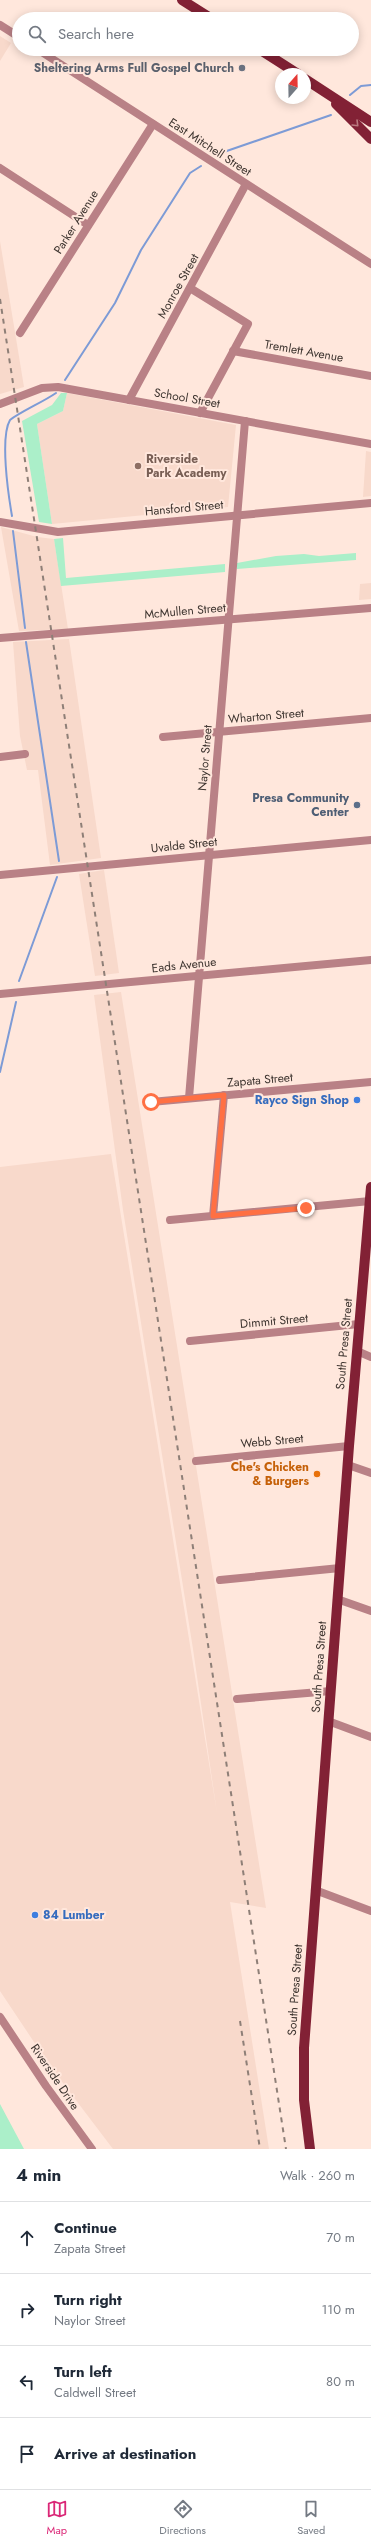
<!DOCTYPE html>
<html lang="en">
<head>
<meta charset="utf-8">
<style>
  body { margin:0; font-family:Jost,sans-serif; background:#f2f2f3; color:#1f2937 }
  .compass { position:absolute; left:275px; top:68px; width:36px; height:36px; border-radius:50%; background:#fff; box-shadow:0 2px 10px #0003; rotate:20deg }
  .stop { position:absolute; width:12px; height:12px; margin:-9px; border:3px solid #ff7043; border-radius:50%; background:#fff }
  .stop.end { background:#ff7043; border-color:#fff; box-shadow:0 1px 4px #0008 }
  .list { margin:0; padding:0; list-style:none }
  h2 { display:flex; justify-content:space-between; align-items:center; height:52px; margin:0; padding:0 16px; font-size:17px }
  h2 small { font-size:13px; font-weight:400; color:#747a83 }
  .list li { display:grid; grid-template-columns:26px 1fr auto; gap:12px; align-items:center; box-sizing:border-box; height:72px; padding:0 16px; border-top:1px solid #e0e1e3 }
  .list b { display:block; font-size:15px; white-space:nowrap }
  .list p { margin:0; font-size:13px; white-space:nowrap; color:#747a83 }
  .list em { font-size:13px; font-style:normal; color:#747a83 }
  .icon { flex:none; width:22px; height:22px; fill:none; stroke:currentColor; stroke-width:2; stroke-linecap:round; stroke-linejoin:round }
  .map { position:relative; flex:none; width:371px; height:2149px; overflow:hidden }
  .search { position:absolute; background:#fff; box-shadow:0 2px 10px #0003; left:12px; right:12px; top:12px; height:44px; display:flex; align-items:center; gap:10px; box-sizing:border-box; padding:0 14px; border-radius:22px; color:#747a83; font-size:15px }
  .sheet { height:340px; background:#fff }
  nav { display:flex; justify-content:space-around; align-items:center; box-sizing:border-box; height:56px; border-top:1px solid #e0e1e3; background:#fff; font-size:11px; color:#747a83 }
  nav a { display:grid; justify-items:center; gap:2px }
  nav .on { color:#db2777 }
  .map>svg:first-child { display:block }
  .built { fill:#f8d9cb }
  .green { fill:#abefc9 }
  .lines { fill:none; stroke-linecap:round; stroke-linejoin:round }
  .stream { stroke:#7d9bd6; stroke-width:2 }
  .minor { stroke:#b98186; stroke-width:8 }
  .major { stroke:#822135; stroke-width:10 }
  .rail { stroke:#8e7f77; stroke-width:2; stroke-dasharray:5 5; stroke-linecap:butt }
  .oneway { stroke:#ba7a80 }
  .route { stroke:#ff7043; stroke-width:5 }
  .worship-dot { fill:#6b7280; stroke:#ffe7dc; stroke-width:1.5 }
  .education-dot { fill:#8d6e63; stroke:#ffe7dc; stroke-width:1.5 }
  .service-dot { fill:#5c6f8a; stroke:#ffe7dc; stroke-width:1.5 }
  .shop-dot { fill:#3f7fe0; stroke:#ffe7dc; stroke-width:1.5 }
  .food-dot { fill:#e8710a; stroke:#ffe7dc; stroke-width:1.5 }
  .labels { text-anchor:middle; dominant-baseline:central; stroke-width:4; stroke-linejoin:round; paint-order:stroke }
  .worship-label { font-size:12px; font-weight:bold; fill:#5b616d; stroke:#ffe7dc; text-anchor:end }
  .street-label { font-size:12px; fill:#3c332e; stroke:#ffe7dc }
  .education-label { font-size:12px; font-weight:bold; fill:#785e54; stroke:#ffe7dc; text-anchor:start }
  .service-label { font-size:12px; font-weight:bold; fill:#4e5e75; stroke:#ffe7dc; text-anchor:end }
  .shop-label { font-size:12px; font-weight:bold; fill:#366cbe; stroke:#ffe7dc; text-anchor:end }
  .food-label { font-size:12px; font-weight:bold; fill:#c56008; stroke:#ffe7dc; text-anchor:end }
</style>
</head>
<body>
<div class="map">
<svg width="371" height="2149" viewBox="0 0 371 2149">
  <rect width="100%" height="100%" fill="#ffe7dc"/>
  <g class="built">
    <path d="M0,36L11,43L0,61Z"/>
    <path d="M0,241L24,387L0,394Z"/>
    <path d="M67,393L236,425L228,507L52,524L37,424L63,411Z"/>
    <path d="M366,451L371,452V496L363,497Z"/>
    <path d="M1,527L37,537L54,539L68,629L19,631Z"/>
    <path d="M371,583V599L359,600L360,584Z"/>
    <path d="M69,639L101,858L50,865L38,770H27L20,736L13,642Z"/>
    <path d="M104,870L119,973L95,976L79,874Z"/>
    <path d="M121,992L266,1908L230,1902L269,2149H113L50,2066L0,1991V1167L111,1154L217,1813L193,1649L123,1210L94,995Z"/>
  </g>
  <g class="green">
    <path d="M61,393H67L63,411L37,424L52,524L39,522L22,421L52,405Z"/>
    <path d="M63,538L66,578L225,564V572L61,586L54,539Z"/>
    <path d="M356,553V560L237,569V563L276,556L304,554L319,556Z"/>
    <path d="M0,2104L24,2149H0Z"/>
  </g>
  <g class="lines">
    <g class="stream">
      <path d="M350,95L361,86L371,85"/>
      <path d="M218,154L331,115"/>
      <path d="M65,380L115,303L141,250L190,173L201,166"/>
      <path d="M12,516C8,493 0,437 10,420C20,412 43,402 56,393"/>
      <path d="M13,531L25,628"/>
      <path d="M26,642L59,861"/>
      <path d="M19,981L57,877"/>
      <path d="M0,1072L16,1002"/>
    </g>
    <g class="minor">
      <path d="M0,25L19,37"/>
      <path d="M37,49L371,264"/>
      <path d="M0,168L88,225"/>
      <path d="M190,288L248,324L200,413"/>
      <path d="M20,333L153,124"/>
      <path d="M233,351L371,376"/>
      <path d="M129,400L246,184"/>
      <path d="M0,404L42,388L58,387L371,444"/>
      <path d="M0,522L58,532L371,503"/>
      <path d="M0,638L371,608"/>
      <path d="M163,737L371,718"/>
      <path d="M0,757L25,754"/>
      <path d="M0,875L371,840"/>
      <path d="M0,994L371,960"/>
      <path d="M189,1098L245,421"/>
      <path d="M151,1102L371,1082"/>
      <path d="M213,1216L224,1095"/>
      <path d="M170,1220L370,1201"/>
      <path d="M190,1341L359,1324"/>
      <path d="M357,1351L371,1357"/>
      <path d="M196,1461L349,1446"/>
      <path d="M348,1465L371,1473"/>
      <path d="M220,1580L340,1568"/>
      <path d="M337,1599L371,1611"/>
      <path d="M237,1699L331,1691"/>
      <path d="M328,1721L371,1737"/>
      <path d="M315,1890L371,1911"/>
      <path d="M0,2017L46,2086L92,2149"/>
    </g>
    <g class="major">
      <path d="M182,0L212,19"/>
      <path d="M259,49L298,74"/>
      <path d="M305,79L371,122"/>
      <path d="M336,104L371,139"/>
      <path d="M310,2149L304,2100V2048L349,1446L371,1187"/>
    </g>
    <g class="rail">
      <path d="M0,299L286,2149"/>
      <path d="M240,2021L260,2149"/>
    </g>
  </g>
  <defs><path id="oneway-chevron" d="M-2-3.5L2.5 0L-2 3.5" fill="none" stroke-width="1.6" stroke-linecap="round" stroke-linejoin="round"/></defs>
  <use class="oneway" href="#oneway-chevron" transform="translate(356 124) rotate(45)"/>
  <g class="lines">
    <path class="route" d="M151,1102L224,1095L213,1216L306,1208"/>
  </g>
  <circle class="worship-dot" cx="242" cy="68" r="4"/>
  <circle class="education-dot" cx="138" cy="466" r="4"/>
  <circle class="service-dot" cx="357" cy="805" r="4"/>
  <g class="shop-dot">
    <circle cx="357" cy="1100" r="4"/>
    <circle cx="35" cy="1915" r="4"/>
  </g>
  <circle class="food-dot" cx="317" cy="1474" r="4"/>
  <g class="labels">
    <g class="worship-label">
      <text x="234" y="68">Sheltering Arms Full Gospel Church</text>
    </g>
    <g class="street-label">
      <text transform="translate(210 147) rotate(33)">East Mitchell Street</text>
      <text transform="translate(76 222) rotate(-58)">Parker Avenue</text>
      <text transform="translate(178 286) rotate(-61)">Monroe Street</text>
      <text transform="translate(304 351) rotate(10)">Tremlett Avenue</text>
      <text transform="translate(187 398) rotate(10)">School Street</text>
      <text transform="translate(184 508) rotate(-5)">Hansford Street</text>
      <text transform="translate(185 611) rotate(-5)">McMullen Street</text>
      <text transform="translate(266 716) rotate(-5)">Wharton Street</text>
      <text transform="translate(205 758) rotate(-85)">Naylor Street</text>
      <text transform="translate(184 845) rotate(-6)">Uvalde Street</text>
      <text transform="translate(184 965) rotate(-6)">Eads Avenue</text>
      <text transform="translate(260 1080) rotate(-5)">Zapata Street</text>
      <text transform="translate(274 1321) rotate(-5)">Dimmit Street</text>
      <text transform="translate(344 1344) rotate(-85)">South Presa Street</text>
      <text transform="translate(272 1441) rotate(-5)">Webb Street</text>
      <text transform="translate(319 1667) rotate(-86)">South Presa Street</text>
      <text transform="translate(295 1990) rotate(-86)">South Presa Street</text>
      <text transform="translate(55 2077) rotate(56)">Riverside Drive</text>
    </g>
    <g class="education-label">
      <text x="146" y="459">Riverside<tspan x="146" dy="14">Park Academy</tspan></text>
    </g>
    <g class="service-label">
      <text x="349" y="798">Presa Community<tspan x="349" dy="14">Center</tspan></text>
    </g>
    <g class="shop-label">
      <text x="349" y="1100">Rayco Sign Shop</text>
      <text x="43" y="1915" text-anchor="start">84 Lumber</text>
    </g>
    <g class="food-label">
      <text x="309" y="1467">Che's Chicken<tspan x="309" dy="14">&amp; Burgers</tspan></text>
    </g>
  </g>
</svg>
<svg class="compass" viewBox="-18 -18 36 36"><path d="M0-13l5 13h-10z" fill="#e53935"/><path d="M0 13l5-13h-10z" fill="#747a83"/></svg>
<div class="stop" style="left:151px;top:1102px"></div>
<div class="stop end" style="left:306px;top:1208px"></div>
<div class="search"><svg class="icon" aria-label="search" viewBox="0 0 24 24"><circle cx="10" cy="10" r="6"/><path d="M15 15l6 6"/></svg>Search here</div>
</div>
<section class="sheet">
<h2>4 min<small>Walk · 260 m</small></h2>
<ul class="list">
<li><svg class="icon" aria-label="ahead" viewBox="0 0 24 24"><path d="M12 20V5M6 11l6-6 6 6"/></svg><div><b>Continue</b><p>Zapata Street</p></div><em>70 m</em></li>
<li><svg class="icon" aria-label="right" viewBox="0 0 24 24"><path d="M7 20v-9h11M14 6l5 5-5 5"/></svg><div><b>Turn right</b><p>Naylor Street</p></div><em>110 m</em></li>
<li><svg class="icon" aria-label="left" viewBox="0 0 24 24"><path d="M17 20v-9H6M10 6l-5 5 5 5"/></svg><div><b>Turn left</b><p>Caldwell Street</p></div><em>80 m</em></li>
<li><svg class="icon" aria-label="arrive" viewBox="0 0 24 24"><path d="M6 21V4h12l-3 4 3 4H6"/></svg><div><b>Arrive at destination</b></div></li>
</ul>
</section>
<nav>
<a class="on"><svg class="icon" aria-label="map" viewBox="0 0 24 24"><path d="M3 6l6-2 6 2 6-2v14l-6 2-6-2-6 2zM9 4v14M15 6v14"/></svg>Map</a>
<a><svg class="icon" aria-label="directions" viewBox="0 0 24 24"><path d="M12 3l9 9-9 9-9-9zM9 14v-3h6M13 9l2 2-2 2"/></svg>Directions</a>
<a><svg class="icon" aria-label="saved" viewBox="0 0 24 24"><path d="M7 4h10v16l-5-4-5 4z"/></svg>Saved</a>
</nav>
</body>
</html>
